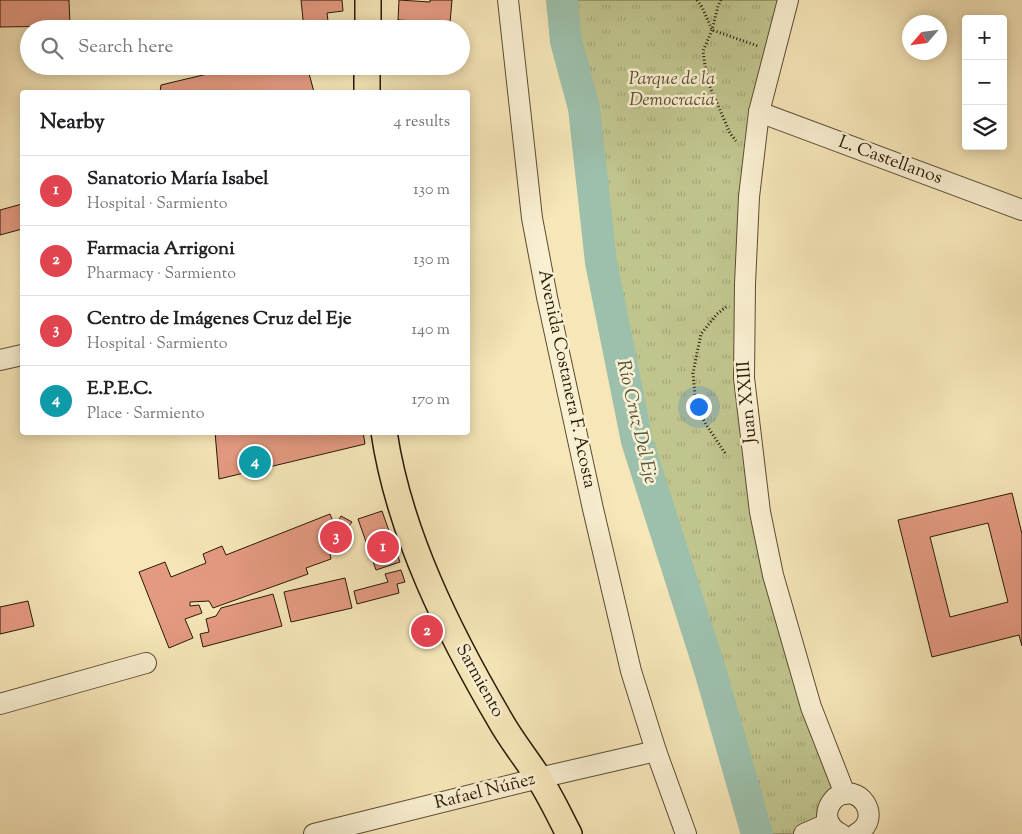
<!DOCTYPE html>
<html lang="en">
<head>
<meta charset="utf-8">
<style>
  body { margin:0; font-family:"Sorts Mill Goudy",serif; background:#f2f2f2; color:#202124 }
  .controls { position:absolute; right:15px; top:15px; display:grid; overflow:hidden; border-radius:5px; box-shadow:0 2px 12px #0003 }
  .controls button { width:45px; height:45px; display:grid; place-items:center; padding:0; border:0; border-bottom:1px solid #e0e0e0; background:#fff; color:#202124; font:25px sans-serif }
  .compass { position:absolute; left:902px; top:15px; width:45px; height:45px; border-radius:50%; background:#fff; box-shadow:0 2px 12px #0003; rotate:242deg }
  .you { position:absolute; left:698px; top:406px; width:18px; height:18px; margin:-12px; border:4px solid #fff; border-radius:50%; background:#1a73e8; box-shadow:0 0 0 8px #1a73e833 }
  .badge { display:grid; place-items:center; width:32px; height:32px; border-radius:50%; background:#8f2418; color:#fff; font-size:16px; font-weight:700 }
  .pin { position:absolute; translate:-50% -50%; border:2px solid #fff; box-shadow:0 1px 5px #0006 }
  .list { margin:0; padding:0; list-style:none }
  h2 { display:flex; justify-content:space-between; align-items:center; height:65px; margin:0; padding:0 20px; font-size:21px }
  h2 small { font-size:16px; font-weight:400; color:#757577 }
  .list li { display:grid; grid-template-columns:32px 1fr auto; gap:15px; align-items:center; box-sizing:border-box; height:70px; padding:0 20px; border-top:1px solid #e0e0e0 }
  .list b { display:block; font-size:19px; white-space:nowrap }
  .list p { margin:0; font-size:16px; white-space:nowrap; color:#757577 }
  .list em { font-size:16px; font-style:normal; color:#757577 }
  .icon { flex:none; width:28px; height:28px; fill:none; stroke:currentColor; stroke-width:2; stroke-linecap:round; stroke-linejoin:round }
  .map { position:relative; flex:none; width:1022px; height:834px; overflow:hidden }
  .search { position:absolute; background:#fff; box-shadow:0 2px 12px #0003; left:20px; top:20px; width:450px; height:55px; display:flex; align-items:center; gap:12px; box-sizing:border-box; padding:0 18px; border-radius:28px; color:#757577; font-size:19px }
  .panel { position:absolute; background:#fff; box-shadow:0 2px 12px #0003; left:20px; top:90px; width:450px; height:345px; border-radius:5px }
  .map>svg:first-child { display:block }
  .park { fill:url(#park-tufts); stroke:#746f4a }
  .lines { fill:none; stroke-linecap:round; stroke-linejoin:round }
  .river { stroke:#9dc0ac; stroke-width:32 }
  .building { fill:#e49a81; stroke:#271a07; fill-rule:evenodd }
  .minor-casing { stroke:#5b4d33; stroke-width:22 }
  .major-casing { stroke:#271a07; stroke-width:28 }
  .path { stroke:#271a07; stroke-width:3; stroke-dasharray:1 2.5; stroke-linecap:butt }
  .minor { stroke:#f9efd1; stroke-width:20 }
  .major { stroke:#f6e6b8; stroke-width:25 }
  .labels { text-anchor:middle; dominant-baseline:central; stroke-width:5; stroke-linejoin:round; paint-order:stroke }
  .park-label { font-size:18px; font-style:italic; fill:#554d2f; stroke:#f9efd1 }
  .street-label { font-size:18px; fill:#271a07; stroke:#f9efd1 }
  .water-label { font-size:19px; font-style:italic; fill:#505441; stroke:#f9efd1 }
</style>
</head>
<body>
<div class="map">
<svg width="1022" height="834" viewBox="0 0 1022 834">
  <defs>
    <pattern id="park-tufts" width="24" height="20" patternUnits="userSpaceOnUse" patternTransform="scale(1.25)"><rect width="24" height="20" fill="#c0c48d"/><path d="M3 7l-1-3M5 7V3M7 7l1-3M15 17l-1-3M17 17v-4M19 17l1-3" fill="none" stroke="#a5a878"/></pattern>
  </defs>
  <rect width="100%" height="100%" fill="#f6e6b8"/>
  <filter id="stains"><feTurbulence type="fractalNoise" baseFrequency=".004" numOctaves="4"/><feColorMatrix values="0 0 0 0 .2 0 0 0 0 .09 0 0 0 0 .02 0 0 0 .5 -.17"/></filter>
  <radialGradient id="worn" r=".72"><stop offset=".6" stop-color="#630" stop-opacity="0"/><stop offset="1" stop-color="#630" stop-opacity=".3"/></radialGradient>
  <path class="park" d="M562,0H788L759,112L745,284L760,512L845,794L833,800L841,834H757L756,830L710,670L637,441L601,262L584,108L566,41Z"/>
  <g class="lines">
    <path class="river" d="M562,0L566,41L584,108L601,262L637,441L710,670L757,834"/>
  </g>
  <g class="building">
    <path d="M0,0H69L70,26L0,27Z"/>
    <path d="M301,0H342L343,11L327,13L329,29H304Z"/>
    <path d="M399,0L430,2V0H452L450,23L398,20Z"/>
    <path d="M241,66H307L314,92H160L161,85Z"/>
    <path d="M22,204V229L0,235V210Z"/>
    <path d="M215,432H363L365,444L219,479Z"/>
    <path d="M1012,493L1022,534V646L1019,635L932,657L898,520ZM988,523L1008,602L950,617L930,537Z"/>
    <path d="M382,511L400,562L376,570L358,519Z"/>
    <path d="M330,514L335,527L341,516L352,522L344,532L349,547L330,554L331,559L306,568L308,574L213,608L209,601L190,602V606L199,605L202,613L185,619L193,638L169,648L139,572L165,562L171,577L206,563L203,554L222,546L226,555Z"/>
    <path d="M401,570L405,582L397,584L399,593L357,604L354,591L388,582L385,574Z"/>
    <path d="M345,578L352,608L291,622L284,592Z"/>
    <path d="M273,594L282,626L203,647L200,634L209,632L206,619L216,616L221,608Z"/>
    <path d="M28,601L34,626L0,634V607Z"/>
  </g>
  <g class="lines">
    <defs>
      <g id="minor">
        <path d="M508,0L532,218L547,297L593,509L631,671L656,751L686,834"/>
        <path d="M788,0L759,112L749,197L745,284L744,378L760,512L773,575L811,707L845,794"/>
        <path d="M759,112L1022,210"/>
        <path d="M0,360L22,355"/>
        <path d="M0,704L146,663"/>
        <path d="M314,834L539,778L656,751"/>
        <path d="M804,834L829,823"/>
        <path d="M841,834C833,830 828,825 827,816C827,809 830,803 835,798C858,780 885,818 856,834"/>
      </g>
      <g id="major">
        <path d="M368,29V0"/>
        <path d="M367,92V66"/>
        <path d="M384,432C399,533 449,633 500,720C511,740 526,758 538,777C550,795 559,815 569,834"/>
      </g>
    </defs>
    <use href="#minor" class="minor-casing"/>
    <use href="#major" class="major-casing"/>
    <g class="path">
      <path d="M697,0L702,7L712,30L758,46"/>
      <path d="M721,0L718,6L712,30L703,51L707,80L730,133L736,141"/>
      <path d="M725,453L707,426L696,406L693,373L701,334L717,314L726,307"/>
    </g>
    <use href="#minor" class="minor"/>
    <use href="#major" class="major"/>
  </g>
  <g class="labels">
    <g class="park-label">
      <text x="672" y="80">Parque de la<tspan x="672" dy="21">Democracia</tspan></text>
    </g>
    <g class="street-label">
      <text transform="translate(890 161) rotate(20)">L. Castellanos</text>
      <text transform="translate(566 379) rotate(78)">Avenida Costanera F. Acosta</text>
      <text transform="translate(748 402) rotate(-95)">Juan XXIII</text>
      <text transform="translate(479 681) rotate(61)">Sarmiento</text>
      <text transform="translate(485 792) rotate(-14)">Rafael Núñez</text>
    </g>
    <g class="water-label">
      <text transform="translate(636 422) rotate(77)">Río Cruz Del Eje</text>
    </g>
  </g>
  <rect width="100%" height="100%" filter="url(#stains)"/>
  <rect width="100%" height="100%" fill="url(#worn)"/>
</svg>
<div class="controls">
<button>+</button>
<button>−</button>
<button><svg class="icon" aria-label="layers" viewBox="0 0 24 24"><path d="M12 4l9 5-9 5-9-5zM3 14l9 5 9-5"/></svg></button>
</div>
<svg class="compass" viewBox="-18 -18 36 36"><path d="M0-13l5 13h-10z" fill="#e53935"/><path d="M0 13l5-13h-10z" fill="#757577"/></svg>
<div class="you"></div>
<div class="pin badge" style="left:383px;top:547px;background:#e0444e">1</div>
<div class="pin badge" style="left:427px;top:631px;background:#e0444e">2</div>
<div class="pin badge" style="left:336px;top:537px;background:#e0444e">3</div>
<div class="pin badge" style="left:255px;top:462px;background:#0f9aa8">4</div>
<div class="search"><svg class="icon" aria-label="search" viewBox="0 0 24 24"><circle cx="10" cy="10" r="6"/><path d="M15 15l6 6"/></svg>Search here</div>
<section class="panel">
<h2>Nearby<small>4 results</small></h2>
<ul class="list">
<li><span class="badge" style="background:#e0444e">1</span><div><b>Sanatorio María Isabel</b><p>Hospital · Sarmiento</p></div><em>130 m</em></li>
<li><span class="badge" style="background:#e0444e">2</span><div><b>Farmacia Arrigoni</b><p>Pharmacy · Sarmiento</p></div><em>130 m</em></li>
<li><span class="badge" style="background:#e0444e">3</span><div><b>Centro de Imágenes Cruz del Eje</b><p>Hospital · Sarmiento</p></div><em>140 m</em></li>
<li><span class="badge" style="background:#0f9aa8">4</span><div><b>E.P.E.C.</b><p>Place · Sarmiento</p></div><em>170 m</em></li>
</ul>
</section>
</div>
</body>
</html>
